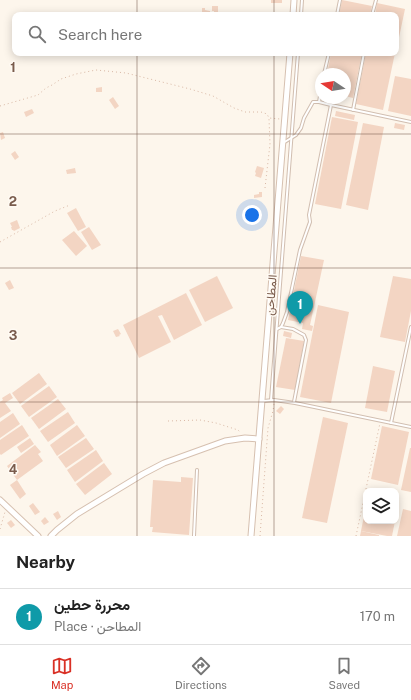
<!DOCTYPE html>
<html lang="en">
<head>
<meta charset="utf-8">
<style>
  body { margin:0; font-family:"Public Sans",Vazirmatn,sans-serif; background:#f6f6f6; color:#222 }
  .controls { position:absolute; right:12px; bottom:12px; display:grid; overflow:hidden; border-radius:8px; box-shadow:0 2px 10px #0003 }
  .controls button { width:36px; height:36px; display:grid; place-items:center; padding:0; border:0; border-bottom:1px solid #e0e0e0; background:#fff; color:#222; font:20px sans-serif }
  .compass { position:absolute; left:315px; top:68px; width:36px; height:36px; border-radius:50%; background:#fff; box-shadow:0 2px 10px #0003; rotate:282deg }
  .you { position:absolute; left:252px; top:215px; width:14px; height:14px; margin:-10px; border:3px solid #fff; border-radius:50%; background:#1a73e8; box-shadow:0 0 0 6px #1a73e833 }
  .badge { display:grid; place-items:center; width:26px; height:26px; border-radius:50%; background:#d93025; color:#fff; font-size:13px; font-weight:700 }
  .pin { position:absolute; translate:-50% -33px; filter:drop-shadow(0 1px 2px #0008) }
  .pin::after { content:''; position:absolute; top:21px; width:14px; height:12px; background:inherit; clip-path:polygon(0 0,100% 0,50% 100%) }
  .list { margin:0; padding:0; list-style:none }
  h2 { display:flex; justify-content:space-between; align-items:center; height:52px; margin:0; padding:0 16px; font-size:17px }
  h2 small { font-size:13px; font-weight:400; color:#767676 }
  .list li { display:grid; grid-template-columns:26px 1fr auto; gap:12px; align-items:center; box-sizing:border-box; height:56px; padding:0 16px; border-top:1px solid #e0e0e0 }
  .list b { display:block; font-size:15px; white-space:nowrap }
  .list p { margin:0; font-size:13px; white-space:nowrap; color:#767676 }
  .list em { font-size:13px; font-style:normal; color:#767676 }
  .icon { flex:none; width:22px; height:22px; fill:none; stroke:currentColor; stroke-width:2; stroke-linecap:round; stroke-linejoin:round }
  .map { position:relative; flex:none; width:411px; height:536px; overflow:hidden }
  .search { position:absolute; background:#fff; box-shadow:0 2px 10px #0003; left:12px; right:12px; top:12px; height:44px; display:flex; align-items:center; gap:10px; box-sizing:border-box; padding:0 14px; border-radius:8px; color:#767676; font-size:15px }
  .sheet { height:108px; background:#fff }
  nav { display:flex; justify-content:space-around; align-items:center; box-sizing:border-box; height:56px; border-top:1px solid #e0e0e0; background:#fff; font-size:11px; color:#767676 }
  nav a { display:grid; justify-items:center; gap:2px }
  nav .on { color:#d93025 }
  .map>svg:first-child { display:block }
  .building { fill:#f3d5c3 }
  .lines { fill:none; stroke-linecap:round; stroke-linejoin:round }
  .lane-casing { stroke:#d1beb0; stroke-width:4 }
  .secondary-casing { stroke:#d6c0b0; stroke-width:7 }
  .path { stroke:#d9b8a5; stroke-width:1; stroke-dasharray:1 3; stroke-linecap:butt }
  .lane { stroke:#fff; stroke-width:2 }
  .secondary { stroke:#fff; stroke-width:5 }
  .grid { fill:none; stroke:#7a5c4d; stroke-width:1; stroke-opacity:0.55 }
  .labels { text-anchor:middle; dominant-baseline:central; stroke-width:3; stroke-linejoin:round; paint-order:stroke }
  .street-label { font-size:12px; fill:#7a5c4d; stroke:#fffaf3 }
  .grid-label { font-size:13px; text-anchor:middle; font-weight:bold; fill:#7a5c4d; stroke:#fffaf3; stroke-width:3; stroke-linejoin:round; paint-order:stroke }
</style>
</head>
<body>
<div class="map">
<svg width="411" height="536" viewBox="0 0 411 536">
  <rect width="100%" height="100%" fill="#fdf6ec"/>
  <g class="building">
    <rect x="271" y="0" width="11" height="3"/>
    <path d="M342,0L372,6L370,15H339Z"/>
    <path d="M377,3L405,9L397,47L396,15H375Z"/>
    <path d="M212,6H218V13H214V11H212Z"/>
    <path d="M202,8H205V10L210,11V13H202Z"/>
    <path d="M331,53H362L353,98L345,96V74H327Z"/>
    <path d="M366,53H395L383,110L356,104Z"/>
    <path d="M395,76L411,79V116L388,111Z"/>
    <path d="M102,87V92H96V88Z"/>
    <path d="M113,97L119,106L115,109L109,100Z"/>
    <path d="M32,109L34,113L26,117L24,112Z"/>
    <path d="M336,111L355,115L354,120L335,116Z"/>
    <path d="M332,117L358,122L341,209L315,204Z"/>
    <path d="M363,123L384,127L368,210L346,205Z"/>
    <path d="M395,123L405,125L404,130L394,128Z"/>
    <path d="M3,132L5,138L1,140L0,133Z"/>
    <path d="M15,151L19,157L15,160L11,154Z"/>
    <path d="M257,166L264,168L261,178L255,176L256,173L255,172Z"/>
    <path d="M75,168L76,173L67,174L66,170Z"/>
    <path d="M259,192H262V197L254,198V195L259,194Z"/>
    <path d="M76,208L86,227L78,231L67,213Z"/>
    <path d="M17,220L20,228L14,231L13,230H12L11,227H12L10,223Z"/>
    <path d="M89,227L101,245L92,250L81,232Z"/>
    <path d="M74,231L87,246L76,256L62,240Z"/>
    <path d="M301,256L324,260L310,325L313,326L312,331L302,329L303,323L288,320Z"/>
    <path d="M217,276L233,308L205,322L189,290Z"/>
    <path d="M393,276L411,279V311L405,342L380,337Z"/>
    <path d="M10,280L14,288L9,290L5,283Z"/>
    <path d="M186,293L202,325L174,340L162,315L158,316L171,342L139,358L123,325Z"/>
    <path d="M318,305L349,312L331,403L300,397Z"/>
    <path d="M118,329L121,334L119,335L120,336L116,337L113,331Z"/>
    <path d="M284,331L292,333L291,338L283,336Z"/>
    <path d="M286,338L304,341L295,390L276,387Z"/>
    <path d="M373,366L395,371L387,412L365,408Z"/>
    <path d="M39,373L47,384L20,404L12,393Z"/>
    <path d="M49,386L57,397L29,417L21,406Z"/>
    <path d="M10,393L13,398L5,403L11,411L0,418V402L3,400L2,398Z"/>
    <path d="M58,399L66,409L39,429L31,418Z"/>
    <path d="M281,406L284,409L280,414L276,411Z"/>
    <path d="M68,412L75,423L48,442L40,431Z"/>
    <path d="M13,413L20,424L0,438V422Z"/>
    <path d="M323,417L348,423L327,523L302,518Z"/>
    <path d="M22,425L29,436L1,455L0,454V440Z"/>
    <path d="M77,425L85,436L57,456L50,445Z"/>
    <path d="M382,426L409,432L398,485L371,479Z"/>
    <path d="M30,438L34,444L21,453L17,447Z"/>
    <path d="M86,438L94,449L66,468L58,457Z"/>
    <path d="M35,445L41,452L38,454L43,461L17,480L7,466Z"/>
    <path d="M410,448H411V492L401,490Z"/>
    <path d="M96,450L103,461L75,482L67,470Z"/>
    <path d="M104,463L112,474L85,495L76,484Z"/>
    <path d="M181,477L193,478L189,535L152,532L153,527H150L153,480L181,482Z"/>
    <path d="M17,480L26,494L20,499L10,485Z"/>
    <path d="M33,503L40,512L35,515L29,506Z"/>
    <path d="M403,509L411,511V536H397Z"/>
    <path d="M58,511L61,517L57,520L53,514Z"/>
    <path d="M365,511L366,521H395L392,536H387L361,531Z"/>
    <path d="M45,517L49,522L44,525L41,521Z"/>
    <path d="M11,520L15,525L11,528L7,523Z"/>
    <path d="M361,531L379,535V536H360Z"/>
  </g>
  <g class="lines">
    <defs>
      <g id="lane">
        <path d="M301,15L302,0"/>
        <path d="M337,15L340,0"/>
        <path d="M372,15L376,0"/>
        <path d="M324,74L329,53"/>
        <path d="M319,102L321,90"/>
        <path d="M353,110L364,53"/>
        <path d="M283,143L296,135L301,128L304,118L313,102H319L331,105L411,122"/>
        <path d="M281,327L293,329L304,335L306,340L294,402"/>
        <path d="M277,329L281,327L283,323L287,312L300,250L310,222L309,215L331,105"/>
        <path d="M271,400L298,53"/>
        <path d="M263,401L274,400L295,403L411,427"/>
        <path d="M391,423L411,327"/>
        <path d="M194,536L197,470"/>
      </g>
      <g id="secondary">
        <path d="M293,15L294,0"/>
        <path d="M0,500L38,536"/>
        <path d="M51,536L57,530L77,514L143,474L164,463L225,441L245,438L259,439"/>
        <path d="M251,536C264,375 277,214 290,53"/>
      </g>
    </defs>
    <use href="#lane" class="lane-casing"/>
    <use href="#secondary" class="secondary-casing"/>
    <g class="path">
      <path d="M0,106L38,95L46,88L52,85L61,79L76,74L96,70L126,73L190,89L213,96L234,108L245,112H261L267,114L269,118L280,119"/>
      <path d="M265,188L270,144L269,119"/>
      <path d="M0,242L55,211L70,205"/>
      <path d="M168,421L200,420L216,423L238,430L241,433"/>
      <path d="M0,529L5,512"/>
      <path d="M260,536L268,428L273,411L274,404"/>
      <path d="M356,536L380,423"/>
    </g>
    <use href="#lane" class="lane"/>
    <use href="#secondary" class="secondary"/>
  </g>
  <path class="grid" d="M137,0V15M274,0V15M137,53V536M274,53V536M0,134H411M0,268H411M0,402H411"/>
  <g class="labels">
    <g class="street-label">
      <text transform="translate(271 295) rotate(-85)">المطاحن</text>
    </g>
  </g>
  <g class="grid-label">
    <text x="13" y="72">1</text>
    <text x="13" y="206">2</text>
    <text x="13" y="340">3</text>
    <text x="13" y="474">4</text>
  </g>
</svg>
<div class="controls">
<button><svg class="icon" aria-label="layers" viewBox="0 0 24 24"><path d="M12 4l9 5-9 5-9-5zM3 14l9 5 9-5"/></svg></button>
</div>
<svg class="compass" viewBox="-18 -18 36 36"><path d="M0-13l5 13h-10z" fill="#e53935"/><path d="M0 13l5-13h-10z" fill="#767676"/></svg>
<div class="you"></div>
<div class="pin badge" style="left:300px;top:324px;background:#0f9aa8">1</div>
<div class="search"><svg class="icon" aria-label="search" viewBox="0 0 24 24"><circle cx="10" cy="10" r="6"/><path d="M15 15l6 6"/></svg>Search here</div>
</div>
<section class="sheet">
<h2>Nearby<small></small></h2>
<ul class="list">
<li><span class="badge" style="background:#0f9aa8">1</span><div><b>محررة حطين</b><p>Place · المطاحن</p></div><em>170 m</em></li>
</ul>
</section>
<nav>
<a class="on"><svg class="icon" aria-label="map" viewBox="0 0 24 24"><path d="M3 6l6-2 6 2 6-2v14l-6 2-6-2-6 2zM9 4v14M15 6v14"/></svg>Map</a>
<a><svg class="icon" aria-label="directions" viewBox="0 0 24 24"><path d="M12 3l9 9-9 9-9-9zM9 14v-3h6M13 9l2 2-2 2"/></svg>Directions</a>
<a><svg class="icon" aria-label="saved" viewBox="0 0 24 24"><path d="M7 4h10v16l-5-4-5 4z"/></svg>Saved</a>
</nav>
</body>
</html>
